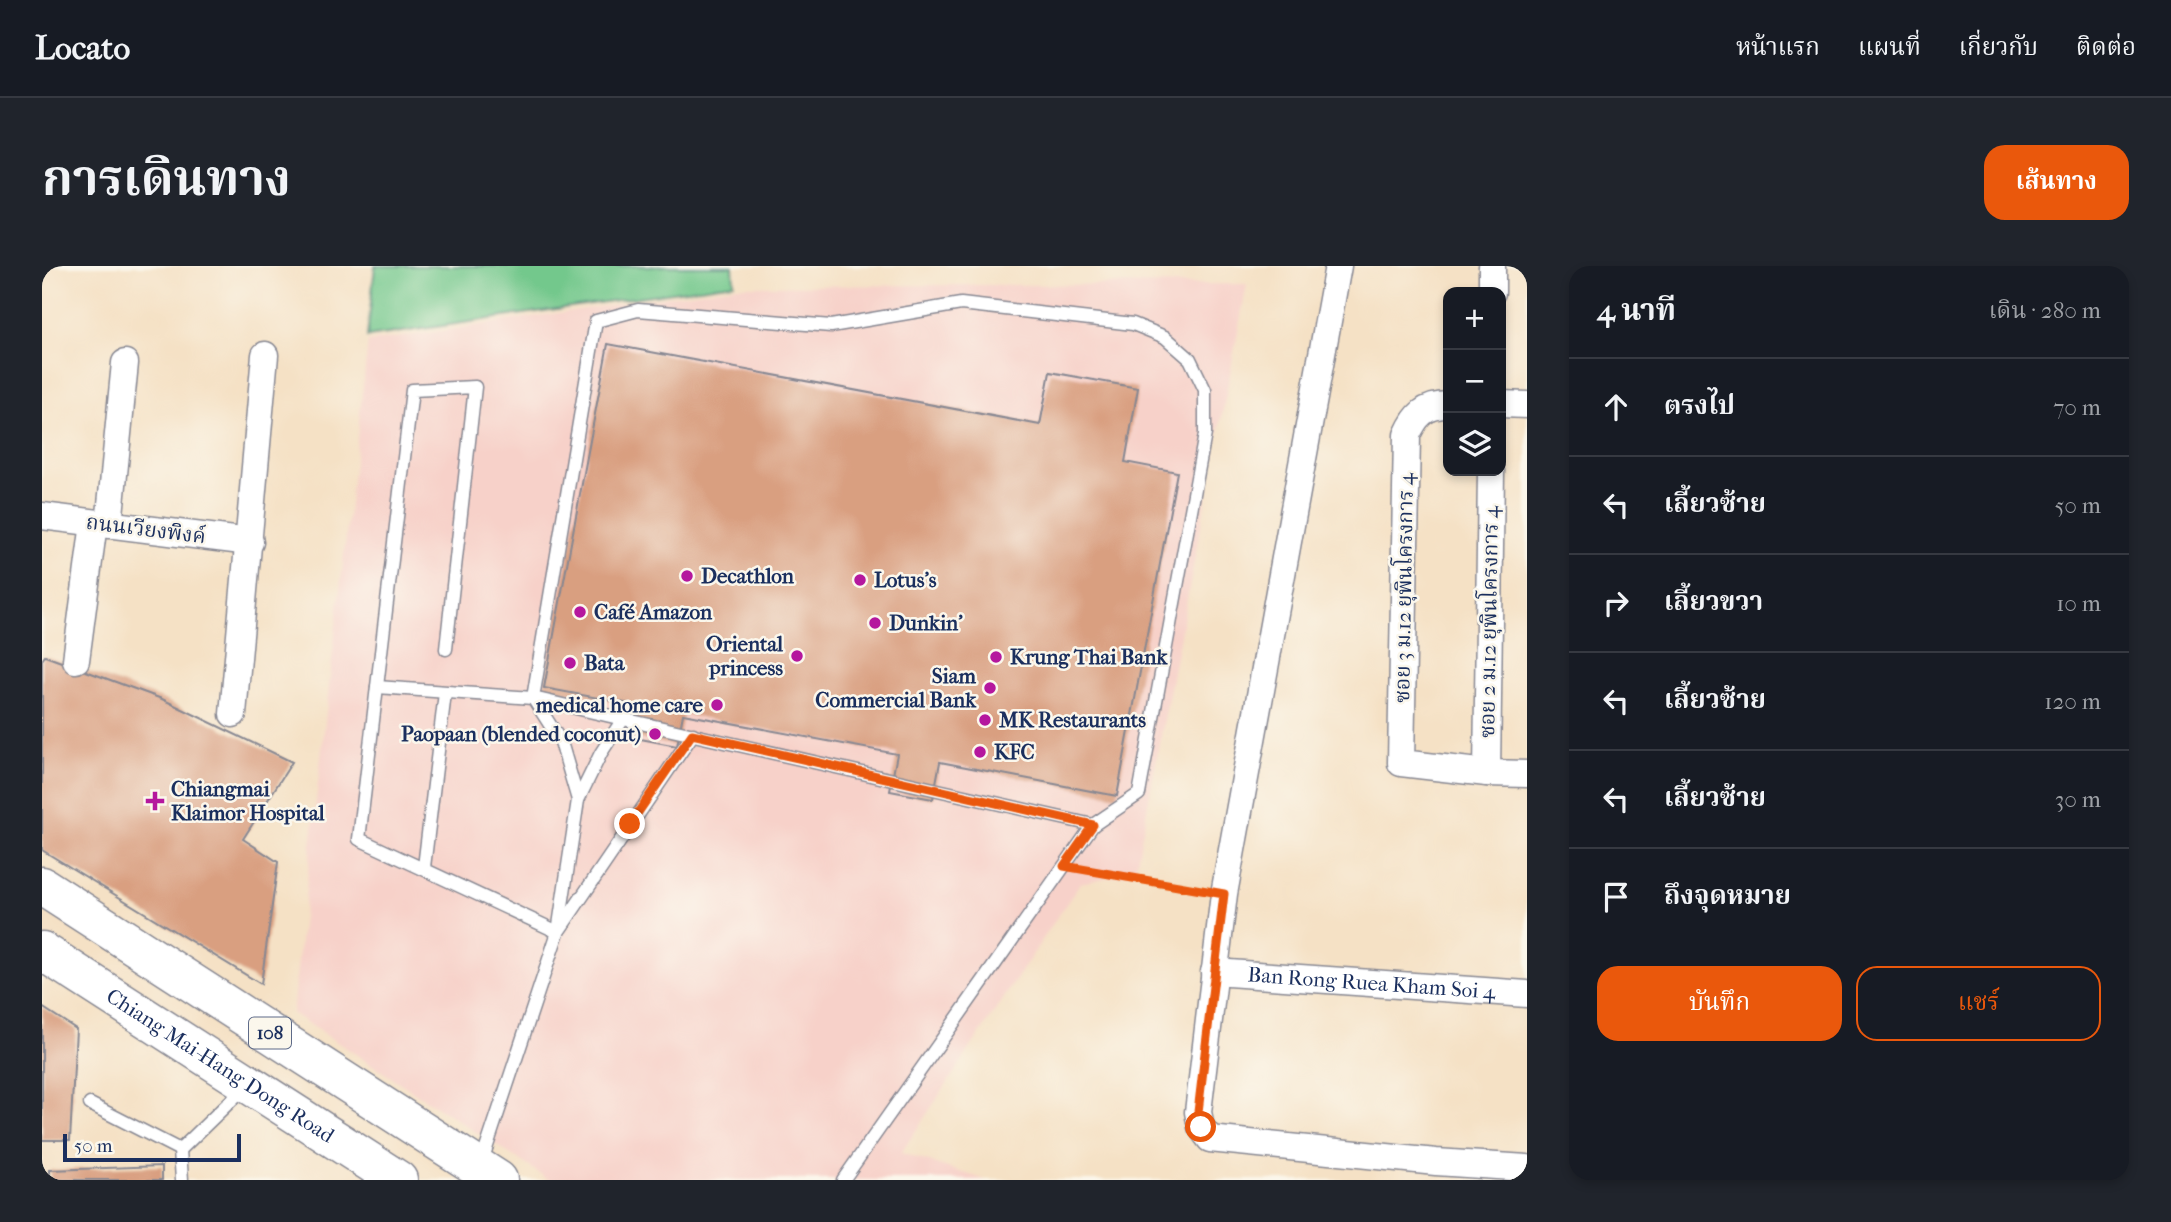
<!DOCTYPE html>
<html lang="th">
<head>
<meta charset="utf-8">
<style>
  body { margin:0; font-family:"IM FELL French Canon","Noto Serif Thai",serif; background:#20242c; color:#f1f3f6 }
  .controls { position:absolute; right:21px; top:21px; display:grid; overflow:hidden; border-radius:14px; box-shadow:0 4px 10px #0003 }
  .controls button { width:63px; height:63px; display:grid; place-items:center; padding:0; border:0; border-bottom:2px solid #363941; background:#171b24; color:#f1f3f6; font:35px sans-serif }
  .scale { position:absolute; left:21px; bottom:18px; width:178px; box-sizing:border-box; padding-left:7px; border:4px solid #1b2f5e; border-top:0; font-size:19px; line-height:24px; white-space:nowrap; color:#1b2f5e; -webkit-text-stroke:5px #fbf7ec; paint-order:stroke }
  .stop { position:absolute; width:21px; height:21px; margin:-16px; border:5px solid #ea580c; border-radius:50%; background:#fff }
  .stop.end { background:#ea580c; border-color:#fff; box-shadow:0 2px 7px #0008 }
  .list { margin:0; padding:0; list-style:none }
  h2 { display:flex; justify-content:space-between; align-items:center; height:91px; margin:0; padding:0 28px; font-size:30px }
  h2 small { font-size:23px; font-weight:400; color:#9ea1a6 }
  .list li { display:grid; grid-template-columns:46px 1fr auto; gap:21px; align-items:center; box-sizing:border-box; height:98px; padding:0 28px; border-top:2px solid #363941 }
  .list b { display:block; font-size:26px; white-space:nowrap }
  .list em { font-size:23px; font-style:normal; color:#9ea1a6 }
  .actions { display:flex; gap:14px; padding:21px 28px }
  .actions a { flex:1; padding:16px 0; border:2px solid #ea580c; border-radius:21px; text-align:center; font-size:24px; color:#ea580c }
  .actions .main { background:#ea580c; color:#fff }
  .icon { flex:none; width:38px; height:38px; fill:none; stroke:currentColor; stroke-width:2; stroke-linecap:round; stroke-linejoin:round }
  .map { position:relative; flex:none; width:1485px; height:914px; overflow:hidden; border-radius:21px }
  header { display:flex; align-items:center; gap:42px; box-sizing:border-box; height:98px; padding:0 35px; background:#171b24; border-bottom:2px solid #363941 }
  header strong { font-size:33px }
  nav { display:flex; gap:38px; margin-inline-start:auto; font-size:24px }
  .intro { display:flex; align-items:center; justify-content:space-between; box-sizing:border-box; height:168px; padding:0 42px }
  h1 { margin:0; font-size:49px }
  .button { padding:18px 32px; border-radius:21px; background:#ea580c; color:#fff; font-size:24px; font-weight:700 }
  main { display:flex; gap:42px; padding:0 42px }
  aside { flex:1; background:#171b24; border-radius:21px; box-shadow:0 4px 10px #0003 }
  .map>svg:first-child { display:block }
  .built { fill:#f7d1c9 }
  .green { fill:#73c88c; stroke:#477c75; stroke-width:2 }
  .building { fill:#d99f80 }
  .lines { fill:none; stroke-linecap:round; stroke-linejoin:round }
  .service-casing { stroke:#888892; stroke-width:15 }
  .minor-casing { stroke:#888892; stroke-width:29 }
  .primary-casing { stroke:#888892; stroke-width:41 }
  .path { stroke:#888892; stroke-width:4.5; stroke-dasharray:5 5; stroke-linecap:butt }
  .service { stroke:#fff; stroke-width:12 }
  .minor { stroke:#fff; stroke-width:26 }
  .primary { stroke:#fff; stroke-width:38 }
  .route { stroke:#ea580c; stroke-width:9 }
  .poi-dot { fill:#b5179e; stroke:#fbf7ec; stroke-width:2.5 }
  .labels { text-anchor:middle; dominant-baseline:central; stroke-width:5; stroke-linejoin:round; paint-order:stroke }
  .shield { fill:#fbf7ec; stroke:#5e6b89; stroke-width:2 }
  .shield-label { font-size:19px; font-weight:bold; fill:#1b2f5e }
  .street-label { font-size:21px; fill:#1b2f5e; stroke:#fbf7ec }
  .poi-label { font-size:21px; font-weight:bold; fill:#1b2f5e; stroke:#fbf7ec; text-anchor:start }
</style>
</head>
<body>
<header>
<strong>Locato</strong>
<nav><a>หน้าแรก</a><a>แผนที่</a><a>เกี่ยวกับ</a><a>ติดต่อ</a></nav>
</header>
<div class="intro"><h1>การเดินทาง</h1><a class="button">เส้นทาง</a></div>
<main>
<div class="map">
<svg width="1485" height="914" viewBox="0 0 1485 914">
  <rect width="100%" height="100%" fill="#fbf7ec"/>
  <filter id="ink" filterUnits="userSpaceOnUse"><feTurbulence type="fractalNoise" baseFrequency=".0143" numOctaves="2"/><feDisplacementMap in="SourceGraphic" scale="14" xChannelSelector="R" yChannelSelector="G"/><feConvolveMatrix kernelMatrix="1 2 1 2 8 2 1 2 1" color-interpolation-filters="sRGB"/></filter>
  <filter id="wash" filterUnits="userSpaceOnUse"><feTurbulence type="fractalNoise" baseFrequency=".00686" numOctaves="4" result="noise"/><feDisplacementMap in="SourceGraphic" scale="28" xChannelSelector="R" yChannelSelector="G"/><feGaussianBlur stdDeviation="1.57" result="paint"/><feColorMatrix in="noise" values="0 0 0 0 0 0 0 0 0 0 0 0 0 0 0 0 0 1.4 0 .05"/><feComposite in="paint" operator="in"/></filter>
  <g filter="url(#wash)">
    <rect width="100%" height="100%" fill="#f5e1c5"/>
    <path class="built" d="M1205,18L1093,606L1038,617L859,887L944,914H508L250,747L326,76L694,20Z"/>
    <path class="green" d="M333,0H691L692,17L325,71Z"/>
    <g id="blocks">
      <g class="building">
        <path d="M566,78L998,159L1008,106L1096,122L1083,196L1135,206L1075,530L898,496L891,533L848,525L855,488L641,448L635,480L588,471L594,439L502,422Z"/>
        <path d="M3,390L120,433L250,496L201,573L236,596L219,718L0,584V394Z"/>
        <path d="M0,741L34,763L28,874H0Z"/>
        <path d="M120,900V914H8V904Z"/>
      </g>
    </g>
  </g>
  <g filter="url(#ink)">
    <use href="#blocks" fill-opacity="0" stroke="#888892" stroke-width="2"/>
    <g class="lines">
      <defs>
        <g id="service">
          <path d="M404,383L433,121L370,124L317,573L516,666L651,468"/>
          <path d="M335,421L491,432L581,453"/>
          <path d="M536,534L519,476L491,432L554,55L596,44L789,60L919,38L1091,58L1123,71L1148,93L1163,124V168L1097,528L1051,559"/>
          <path d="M382,601L403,427"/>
          <path d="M48,838L138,884L204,820"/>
          <path d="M138,884L140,914"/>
          <path d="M439,898L516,666L536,534L559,487L581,453L1051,559L801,914"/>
        </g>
        <g id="minor">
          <path d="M1296,0L1182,628L1156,846L1159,861L1168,873L1394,896L1485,902"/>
          <path d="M1450,0V26"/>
          <path d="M1459,138L1485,139"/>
          <path d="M1406,139C1383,139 1374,149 1365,169L1359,497L1445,507L1485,508"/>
          <path d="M0,250L208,276"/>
          <path d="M67,259L83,97"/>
          <path d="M34,394L52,257"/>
          <path d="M191,448L223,89"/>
          <path d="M1445,507L1449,205"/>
          <path id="s1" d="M1172,706L1485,728"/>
        </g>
        <g id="primary">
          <path d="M0,620L456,914"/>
          <path id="s2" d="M0,685L356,914"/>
        </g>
      </defs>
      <use href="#service" class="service-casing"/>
      <use href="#minor" class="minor-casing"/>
      <use href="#primary" class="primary-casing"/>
      <path class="path" d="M1041,603L1160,624"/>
      <use href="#service" class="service"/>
      <use href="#minor" class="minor"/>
      <use href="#primary" class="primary"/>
    </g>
  </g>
  <g class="lines" filter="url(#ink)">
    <path class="route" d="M588,558L650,468L1051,559L1022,600L1182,628L1156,846L1159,861"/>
  </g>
  <g class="poi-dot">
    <circle cx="645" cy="310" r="7"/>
    <circle cx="818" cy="314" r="7"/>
    <circle cx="538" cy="346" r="7"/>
    <circle cx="833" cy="357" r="7"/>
    <circle cx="755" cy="390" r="7"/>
    <circle cx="954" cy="391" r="7"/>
    <circle cx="528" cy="397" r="7"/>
    <circle cx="948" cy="422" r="7"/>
    <circle cx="675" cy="439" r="7"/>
    <circle cx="943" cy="454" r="7"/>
    <circle cx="613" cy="468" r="7"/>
    <circle cx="938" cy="486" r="7"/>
    <path d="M109.5 524.5h7v7h7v7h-7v7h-7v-7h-7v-7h7z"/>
  </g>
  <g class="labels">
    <rect class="shield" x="207" y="751.5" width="42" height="31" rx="5"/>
    <g class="shield-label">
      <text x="228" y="767">108</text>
    </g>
    <g class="street-label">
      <text transform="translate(104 263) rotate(7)">ถนนเวียงพิงค์</text>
      <text transform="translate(1362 322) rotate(-89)">ซอย 3 ม.12 ยุพินโครงการ 4</text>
      <text transform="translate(1447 356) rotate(-89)">ซอย 2 ม.12 ยุพินโครงการ 4</text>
      <text stroke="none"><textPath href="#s1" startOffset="158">Ban Rong Ruea Kham Soi 4</textPath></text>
      <text stroke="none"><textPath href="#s2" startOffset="212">Chiang Mai-Hang Dong Road</textPath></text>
    </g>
    <g class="poi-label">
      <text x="659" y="310">Decathlon</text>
      <text x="832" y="314">Lotus's</text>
      <text x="552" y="346">Café Amazon</text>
      <text x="847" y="357">Dunkin'</text>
      <text x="741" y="378" text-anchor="end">Oriental<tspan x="741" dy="24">princess</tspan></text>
      <text x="968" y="391">Krung Thai Bank</text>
      <text x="542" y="397">Bata</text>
      <text x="934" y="410" text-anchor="end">Siam<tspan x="934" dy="24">Commercial Bank</tspan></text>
      <text x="661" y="439" text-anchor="end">medical home care</text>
      <text x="957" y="454">MK Restaurants</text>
      <text x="599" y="468" text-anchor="end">Paopaan (blended coconut)</text>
      <text x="952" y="486">KFC</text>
      <text x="129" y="523">Chiangmai<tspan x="129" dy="24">Klaimor Hospital</tspan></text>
    </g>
  </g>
</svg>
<div class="controls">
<button>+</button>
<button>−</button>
<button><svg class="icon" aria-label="layers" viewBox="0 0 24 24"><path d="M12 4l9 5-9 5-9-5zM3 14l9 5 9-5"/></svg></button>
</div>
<div class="scale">50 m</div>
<div class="stop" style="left:1159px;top:861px"></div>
<div class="stop end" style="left:588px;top:558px"></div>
</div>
<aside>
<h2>4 นาที<small>เดิน · 280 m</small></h2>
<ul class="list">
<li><svg class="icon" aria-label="ahead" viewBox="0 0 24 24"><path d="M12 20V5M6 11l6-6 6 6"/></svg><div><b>ตรงไป</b></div><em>70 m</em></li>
<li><svg class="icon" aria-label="left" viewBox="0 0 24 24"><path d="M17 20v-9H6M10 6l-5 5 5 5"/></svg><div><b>เลี้ยวซ้าย</b></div><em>50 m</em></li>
<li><svg class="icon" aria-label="right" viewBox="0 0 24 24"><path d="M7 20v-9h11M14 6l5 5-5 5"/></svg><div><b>เลี้ยวขวา</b></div><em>10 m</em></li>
<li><svg class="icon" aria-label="left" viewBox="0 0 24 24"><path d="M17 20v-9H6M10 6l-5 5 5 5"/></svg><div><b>เลี้ยวซ้าย</b></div><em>120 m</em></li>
<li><svg class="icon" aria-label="left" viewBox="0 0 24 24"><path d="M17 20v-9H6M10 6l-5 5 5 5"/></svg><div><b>เลี้ยวซ้าย</b></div><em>30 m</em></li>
<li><svg class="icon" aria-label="arrive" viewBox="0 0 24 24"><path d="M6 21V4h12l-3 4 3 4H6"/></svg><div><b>ถึงจุดหมาย</b></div></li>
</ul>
<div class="actions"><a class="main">บันทึก</a><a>แชร์</a></div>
</aside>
</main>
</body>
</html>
